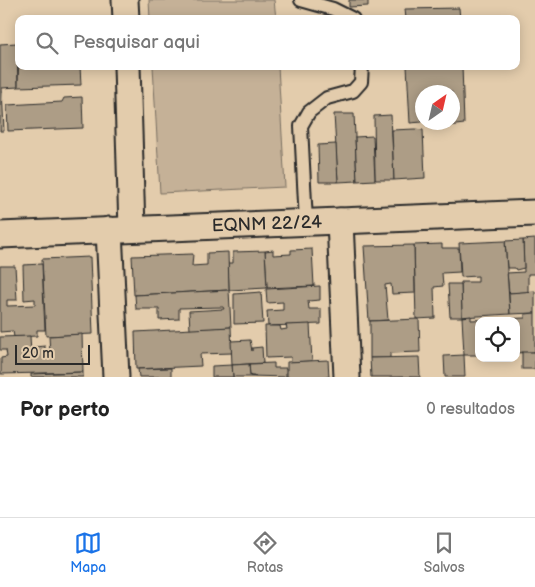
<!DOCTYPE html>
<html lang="pt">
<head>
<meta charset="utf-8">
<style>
  body { margin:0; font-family:"Balsamiq Sans",sans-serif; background:#f2f2f2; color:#222 }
  .controls { position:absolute; right:15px; bottom:15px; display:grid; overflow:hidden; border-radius:10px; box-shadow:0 2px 12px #0003 }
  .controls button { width:45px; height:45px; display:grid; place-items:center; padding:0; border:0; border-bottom:1px solid #e0e0e0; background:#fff; color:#222; font:25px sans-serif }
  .compass { position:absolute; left:415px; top:85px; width:45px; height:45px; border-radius:50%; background:#fff; box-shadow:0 2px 12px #0003; rotate:34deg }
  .scale { position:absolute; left:15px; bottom:12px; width:75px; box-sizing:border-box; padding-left:5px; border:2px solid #2b2b2b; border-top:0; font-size:14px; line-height:18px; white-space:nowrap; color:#2b2b2b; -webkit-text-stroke:4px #e3ccac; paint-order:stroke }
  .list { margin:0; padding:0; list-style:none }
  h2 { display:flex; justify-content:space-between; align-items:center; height:65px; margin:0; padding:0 20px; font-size:21px }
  h2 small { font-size:16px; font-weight:400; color:#767676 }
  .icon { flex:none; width:28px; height:28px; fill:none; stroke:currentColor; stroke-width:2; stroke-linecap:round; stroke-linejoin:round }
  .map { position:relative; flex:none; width:535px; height:377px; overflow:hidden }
  .search { position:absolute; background:#fff; box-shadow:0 2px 12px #0003; left:15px; right:15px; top:15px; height:55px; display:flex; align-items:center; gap:12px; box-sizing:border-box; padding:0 18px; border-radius:10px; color:#767676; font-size:19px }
  .sheet { height:140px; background:#fff }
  nav { display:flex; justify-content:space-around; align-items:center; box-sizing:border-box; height:70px; border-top:1px solid #e0e0e0; background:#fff; font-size:14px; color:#767676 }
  nav a { display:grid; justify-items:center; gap:2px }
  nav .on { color:#1a73e8 }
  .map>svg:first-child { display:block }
  .green { fill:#c5b197; stroke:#786e61 }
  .building { fill:#ad9d86; stroke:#2b2b2b }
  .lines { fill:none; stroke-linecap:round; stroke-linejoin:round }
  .service-casing { stroke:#2b2b2b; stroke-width:16 }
  .minor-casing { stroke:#2b2b2b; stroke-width:29 }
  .service { stroke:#e3ccac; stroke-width:12 }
  .minor { stroke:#e3ccac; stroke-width:25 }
  .labels { text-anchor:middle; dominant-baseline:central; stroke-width:4; stroke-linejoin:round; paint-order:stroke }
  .street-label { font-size:18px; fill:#2b2b2b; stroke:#e3ccac }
</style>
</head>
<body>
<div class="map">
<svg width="535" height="377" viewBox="0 0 535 377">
  <rect width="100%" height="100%" fill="#e3ccac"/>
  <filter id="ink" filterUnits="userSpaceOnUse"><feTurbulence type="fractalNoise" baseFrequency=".02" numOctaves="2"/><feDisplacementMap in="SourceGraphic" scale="10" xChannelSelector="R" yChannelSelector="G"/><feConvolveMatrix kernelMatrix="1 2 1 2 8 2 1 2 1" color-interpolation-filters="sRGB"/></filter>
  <g filter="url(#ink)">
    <g class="green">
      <path d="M149,0H274L276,19H150Z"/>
      <path d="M153,66H278L285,187L160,193Z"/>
    </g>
    <g class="building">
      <path d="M349,0H368V6L349,7Z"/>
      <path d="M459,8L460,19H406L405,9Z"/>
      <path d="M17,43L18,87L2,88L4,131H0V44Z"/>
      <path d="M19,44V66H80L81,85L18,87Z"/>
      <path d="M407,66H462L464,124L448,126V122H452V92H422V122L410,123Z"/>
      <path d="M82,97L83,128L8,131L7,105L62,102L64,98Z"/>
      <path d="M334,114H354L357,181L338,182Z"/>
      <path d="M391,115L394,180H375L374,116Z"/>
      <path d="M415,129L423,130L425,178L394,180L392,130Z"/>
      <path d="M373,136L375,180L357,181L355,137Z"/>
      <path d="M336,144L338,182H319L318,145Z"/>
      <path d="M535,239V274H528V292L509,293L507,273L524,272L523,240Z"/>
      <path d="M523,240L524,268L516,270L515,268H507L505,241Z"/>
      <path d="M505,241L510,314L462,317L461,282H478V276L461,277L459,243Z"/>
      <path d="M442,244V248H459L460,272L442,273L443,286L434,287L435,318L416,319L414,245Z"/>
      <path d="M414,245L415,293L392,294L391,284L385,285L388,320L369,321L364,246Z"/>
      <path d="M312,249L314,286L267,288L265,251L273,250V255L291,254V250Z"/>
      <path d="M265,251L267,288L229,290L228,263H233V252Z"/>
      <path d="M228,252L229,290L134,295L132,256L193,254L192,266L207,265V253Z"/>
      <path d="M90,257L93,334L46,336L42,259Z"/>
      <path d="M42,264L45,330H37V336L14,337L13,331L0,332V266H15L17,300H7V306L35,305V299L24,300L23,265Z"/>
      <path d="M448,284H461L462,317H450Z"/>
      <path d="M320,286V300L308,301L309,309H321V324L268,326L267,311L283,310V302L267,303L266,289Z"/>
      <path d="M229,290L231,327L190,330L189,311L224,309L223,307L179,308V319L159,320V309H136L135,295Z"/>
      <path d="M535,291V313L510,314L509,293Z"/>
      <path d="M261,292L263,323L234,324V294Z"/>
      <path d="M535,313V352L516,353V321H479V355H464L462,317L471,316V320L525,318V314Z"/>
      <path d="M419,319L420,352L390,353V358H370V321Z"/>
      <path d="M310,324L312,361L291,362V357L266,358L265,326H280L281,330L287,329L286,325Z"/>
      <path d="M231,327L232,353L200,354L201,366L136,369L135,332Z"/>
      <path d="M82,334L83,372L1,374V358L7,357L6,350H0V337L30,336L31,354L35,355L34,347L45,346V353H50L49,336Z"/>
      <path d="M250,340L252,351V348L262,347L263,363L232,365L231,341Z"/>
      <rect x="522" y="352" width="13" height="17"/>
      <path d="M464,355L465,377H445L444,356Z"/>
      <path d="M419,357L420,377H371L370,358Z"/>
      <path d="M328,360L329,377H287V362Z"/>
      <path d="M274,363V368H286V377L250,376L249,364Z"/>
      <path d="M249,364L250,376L257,377H233L232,365Z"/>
      <path d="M232,365L233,377H212V366Z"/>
      <path d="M171,368V377H139L138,369Z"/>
      <path d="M83,372V377H31V374Z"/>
    </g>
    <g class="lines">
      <defs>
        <g id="service">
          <path d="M301,0L333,9L353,19"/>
          <path d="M306,222L301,126L309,112L327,98L353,91L361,82L362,66"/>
        </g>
        <g id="minor">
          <path d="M125,0L126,19"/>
          <path d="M127,66L132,229"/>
          <path d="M340,221L347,377"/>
          <path d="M109,230L116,377"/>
          <path d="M0,235L535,213"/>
        </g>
      </defs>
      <use href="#service" class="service-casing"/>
      <use href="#minor" class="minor-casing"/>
      <use href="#service" class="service"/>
      <use href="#minor" class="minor"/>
    </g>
  </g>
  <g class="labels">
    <g class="street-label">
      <text transform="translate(267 224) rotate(-2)">EQNM 22/24</text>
    </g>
  </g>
</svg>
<div class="controls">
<button><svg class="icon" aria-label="locate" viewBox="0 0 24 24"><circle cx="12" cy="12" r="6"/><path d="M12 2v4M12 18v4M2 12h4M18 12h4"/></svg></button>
</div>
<svg class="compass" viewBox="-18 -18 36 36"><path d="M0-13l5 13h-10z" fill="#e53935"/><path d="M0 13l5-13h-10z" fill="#767676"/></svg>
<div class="scale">20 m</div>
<div class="search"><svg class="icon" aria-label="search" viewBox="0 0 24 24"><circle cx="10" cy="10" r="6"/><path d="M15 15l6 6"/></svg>Pesquisar aqui</div>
</div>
<section class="sheet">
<h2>Por perto<small>0 resultados</small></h2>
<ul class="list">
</ul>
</section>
<nav>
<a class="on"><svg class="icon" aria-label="map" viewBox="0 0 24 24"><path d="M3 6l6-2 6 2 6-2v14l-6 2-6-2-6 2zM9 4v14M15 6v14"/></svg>Mapa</a>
<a><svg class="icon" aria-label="directions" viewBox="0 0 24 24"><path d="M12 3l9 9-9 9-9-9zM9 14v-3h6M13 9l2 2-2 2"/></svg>Rotas</a>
<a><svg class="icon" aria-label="saved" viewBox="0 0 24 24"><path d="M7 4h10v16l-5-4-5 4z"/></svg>Salvos</a>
</nav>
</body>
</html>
